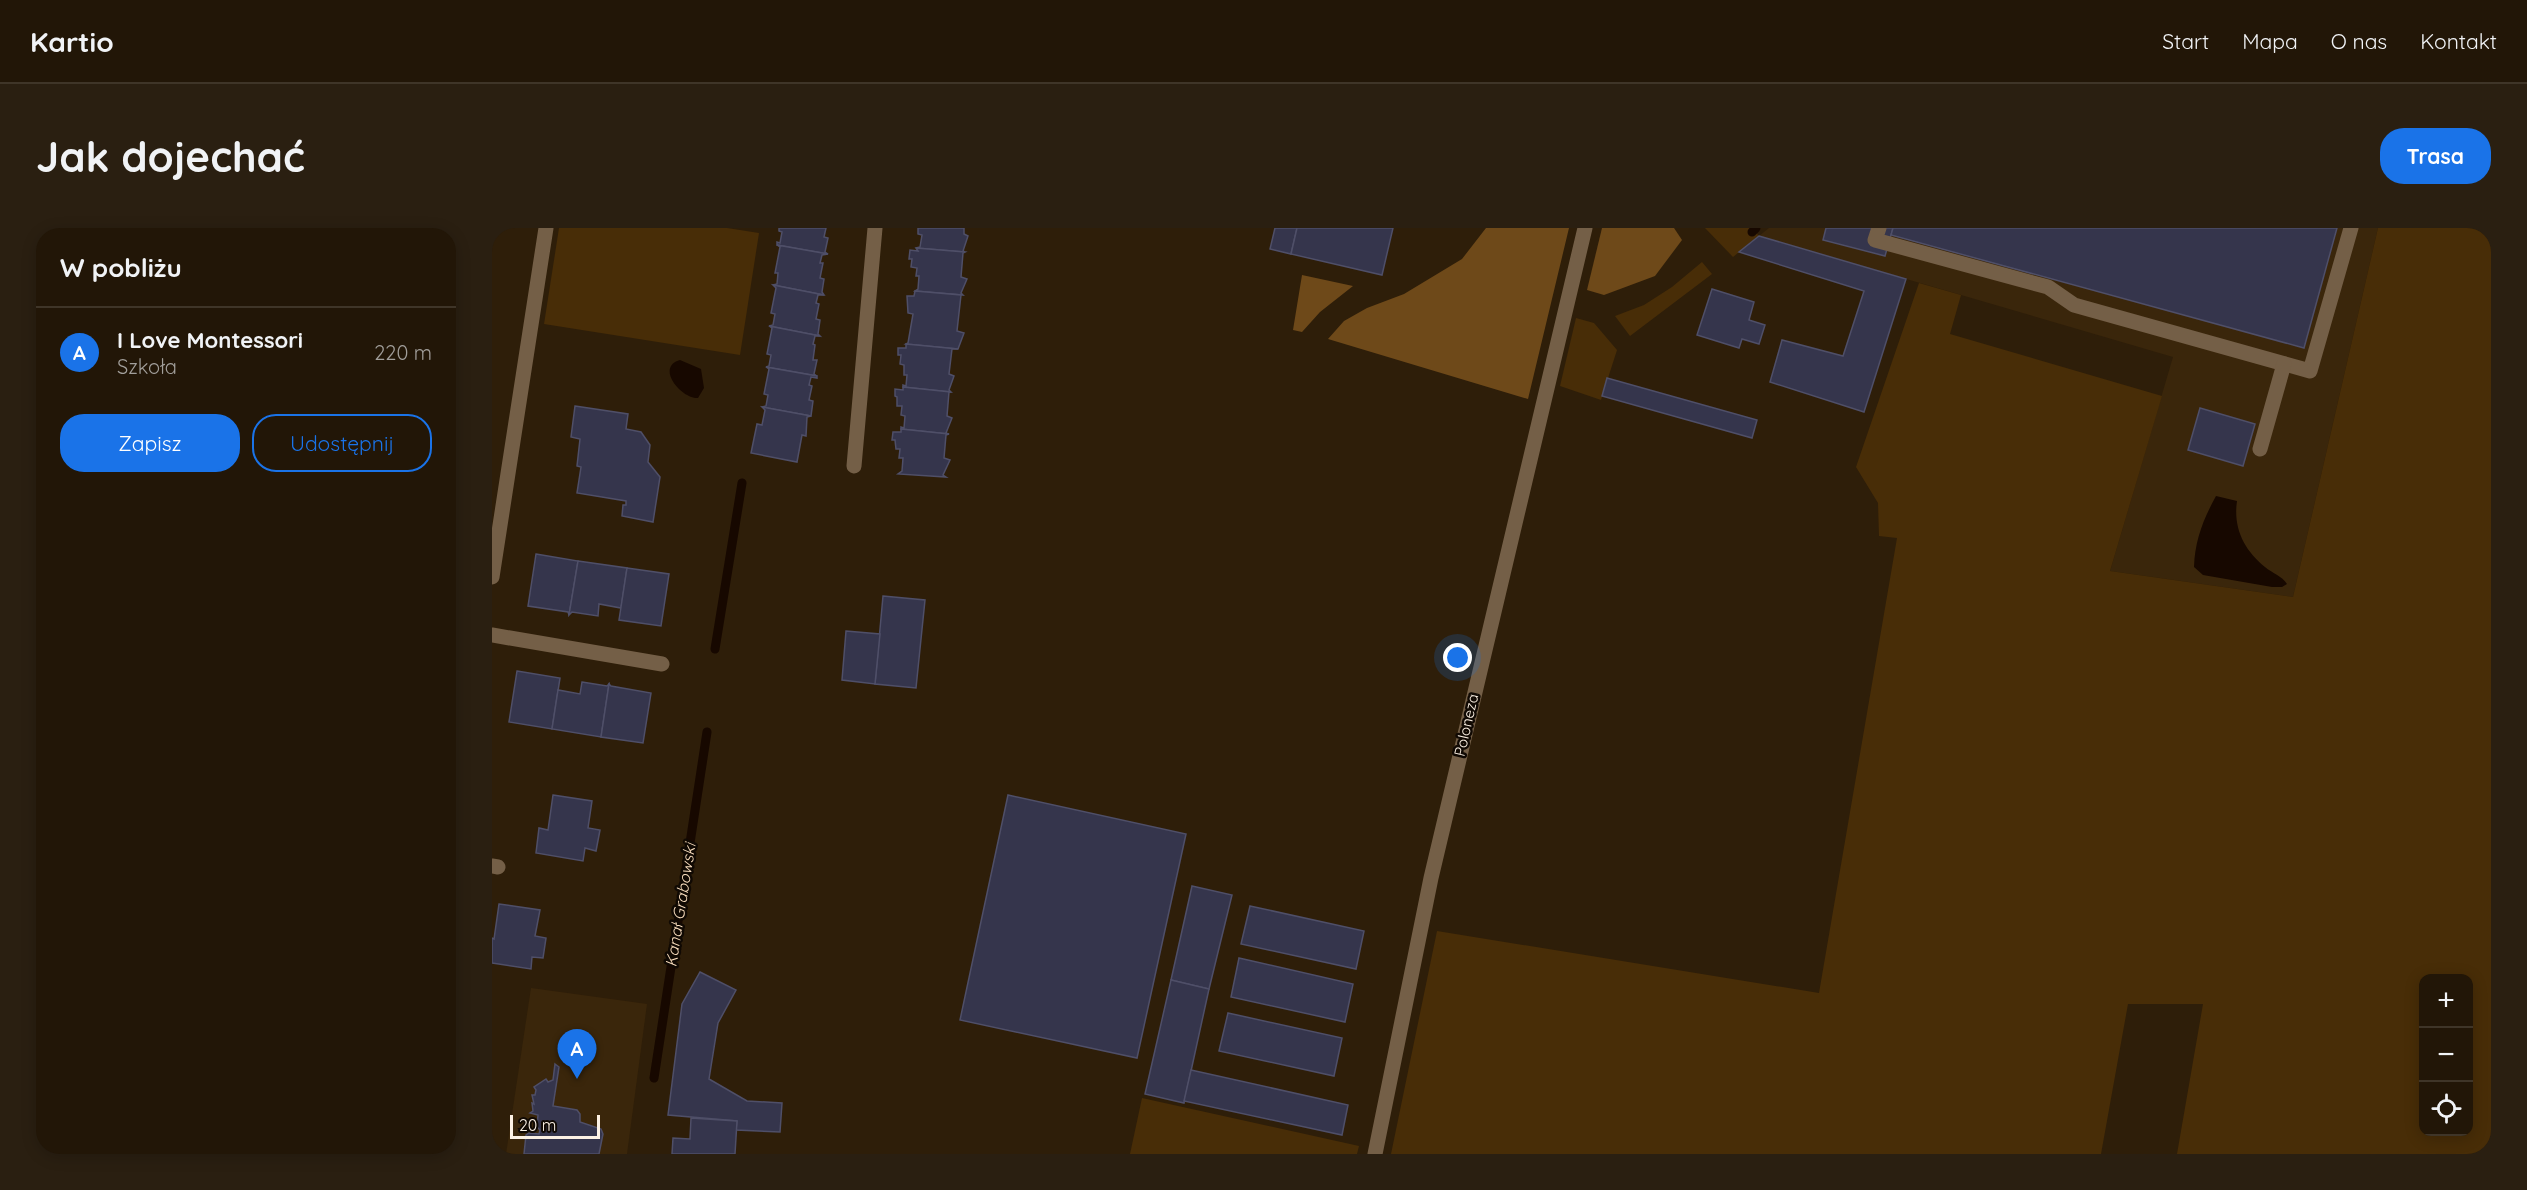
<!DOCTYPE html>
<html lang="pl">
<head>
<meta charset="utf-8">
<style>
  body { margin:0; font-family:Quicksand,sans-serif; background:#2a1f11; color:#f1f3f6 }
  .controls { position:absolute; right:18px; bottom:18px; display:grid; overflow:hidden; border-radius:12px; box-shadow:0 3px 15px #0003 }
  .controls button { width:54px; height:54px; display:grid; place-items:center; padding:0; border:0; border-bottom:2px solid #3f3528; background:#221607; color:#f1f3f6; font:30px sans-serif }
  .scale { position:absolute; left:18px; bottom:15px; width:90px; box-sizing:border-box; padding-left:6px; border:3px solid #fcf1e4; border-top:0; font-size:16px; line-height:21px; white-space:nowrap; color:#fcf1e4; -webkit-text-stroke:4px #100903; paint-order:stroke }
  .you { position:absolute; left:966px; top:430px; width:21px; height:21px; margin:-15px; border:4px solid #fff; border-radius:50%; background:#1a73e8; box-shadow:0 0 0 9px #1a73e833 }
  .badge { display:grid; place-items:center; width:39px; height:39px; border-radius:50%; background:#1a73e8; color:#fff; font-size:20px; font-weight:700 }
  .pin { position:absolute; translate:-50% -50px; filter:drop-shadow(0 2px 3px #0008) }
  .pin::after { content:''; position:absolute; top:32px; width:21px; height:18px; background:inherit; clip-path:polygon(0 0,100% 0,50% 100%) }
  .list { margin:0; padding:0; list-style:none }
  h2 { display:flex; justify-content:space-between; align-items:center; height:78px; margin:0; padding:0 24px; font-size:26px }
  h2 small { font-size:20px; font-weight:400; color:#a29f9b }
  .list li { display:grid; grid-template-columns:39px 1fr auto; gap:18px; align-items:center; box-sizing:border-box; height:90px; padding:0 24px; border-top:2px solid #3f3528 }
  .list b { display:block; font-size:22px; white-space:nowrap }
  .list p { margin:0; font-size:20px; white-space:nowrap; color:#a29f9b }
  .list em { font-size:20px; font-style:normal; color:#a29f9b }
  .actions { display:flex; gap:12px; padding:18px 24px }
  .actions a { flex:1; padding:14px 0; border:2px solid #1a73e8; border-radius:24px; text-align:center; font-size:21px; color:#1a73e8 }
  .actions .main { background:#1a73e8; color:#fff }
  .icon { flex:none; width:33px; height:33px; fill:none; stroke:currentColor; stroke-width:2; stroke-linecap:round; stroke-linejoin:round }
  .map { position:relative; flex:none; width:1999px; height:926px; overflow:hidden; border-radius:24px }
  header { display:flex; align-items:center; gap:36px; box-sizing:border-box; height:84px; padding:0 30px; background:#221607; border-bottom:2px solid #3f3528 }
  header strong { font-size:28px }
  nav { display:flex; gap:33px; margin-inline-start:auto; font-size:21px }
  .intro { display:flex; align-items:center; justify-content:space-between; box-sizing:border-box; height:144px; padding:0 36px }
  h1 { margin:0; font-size:42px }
  .button { padding:15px 27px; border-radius:24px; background:#1a73e8; color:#fff; font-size:21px; font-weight:700 }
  main { display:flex; gap:36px; padding:0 36px }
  aside { flex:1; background:#221607; border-radius:24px; box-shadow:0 3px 15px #0003 }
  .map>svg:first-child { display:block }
  .built { fill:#3a260b }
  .green { fill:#482d07; fill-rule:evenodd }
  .forest { fill:#6e4919 }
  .water { fill:#170800 }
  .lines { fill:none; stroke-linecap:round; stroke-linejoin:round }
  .stream { stroke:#170800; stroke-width:9 }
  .building { fill:#35354c; stroke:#4f4f68; stroke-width:1.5 }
  .minor { stroke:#745f47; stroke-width:15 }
  .labels { text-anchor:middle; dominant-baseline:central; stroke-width:5; stroke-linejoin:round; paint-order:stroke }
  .street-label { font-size:15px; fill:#fcf1e4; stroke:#100903 }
  .water-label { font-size:16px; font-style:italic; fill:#fbdfbf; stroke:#100903 }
</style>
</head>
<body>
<header>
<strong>Kartio</strong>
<nav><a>Start</a><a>Mapa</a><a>O nas</a><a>Kontakt</a></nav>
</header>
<div class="intro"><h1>Jak dojechać</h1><a class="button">Trasa</a></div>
<main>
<aside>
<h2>W pobliżu<small></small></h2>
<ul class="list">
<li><span class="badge">A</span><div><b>I Love Montessori</b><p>Szkoła</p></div><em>220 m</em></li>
</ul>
<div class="actions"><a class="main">Zapisz</a><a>Udostępnij</a></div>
</aside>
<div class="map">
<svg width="1999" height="926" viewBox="0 0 1999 926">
  <rect width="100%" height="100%" fill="#2e1e09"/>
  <g class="built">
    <path d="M1277,0H1886L1801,369L1618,343L1681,129L1267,8Z"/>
    <path d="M39,760L155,776L135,926H14Z"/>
  </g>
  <g class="green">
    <path d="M67,0H235L267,5L248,127L52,96Z"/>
    <path d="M1213,0H1260L1267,8L1241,29Z"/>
    <path d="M1886,0H1999V926H1685L1711,776H1636L1609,926H899L945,703L1327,765L1405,310L1387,308L1386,275L1364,239L1427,55L1469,67L1458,106L1670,168L1618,343L1801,369ZM1932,750H1976V904H1932Z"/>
    <path d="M1210,34L1220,46L1138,108L1123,88L1152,77L1180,59Z"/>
    <path d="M1084,90L1102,95L1125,122L1109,172L1068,158Z"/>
    <path d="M650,870L867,918L865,926H638Z"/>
  </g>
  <g class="forest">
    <path d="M994,0H1077L1036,171L836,111L852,93L875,80L912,66L970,31Z"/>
    <path d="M1110,0H1182L1190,12L1163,48L1112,67L1095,62Z"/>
    <path d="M810,47L861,58L828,84L810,104L801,102Z"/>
  </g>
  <g class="water">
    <path d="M188,132L209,141L212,160L206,170C189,171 163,139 188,132Z"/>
    <path d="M1724,268L1745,273C1741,300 1752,322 1773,339C1780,345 1790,348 1795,356L1790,359H1780L1711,347L1702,339C1703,312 1711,292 1724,268Z"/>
  </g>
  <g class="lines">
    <g class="stream">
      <path d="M1260,4L1264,0"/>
      <path d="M223,421L250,255"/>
      <path d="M162,850L215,504"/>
    </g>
  </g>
  <g class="building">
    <path d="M287,0H334L332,9L336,10L333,24L336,26L285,17V14L288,15L290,4L287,3Z"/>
    <path d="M426,0H472V6L476,8L471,23L473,24L424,20L428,19L430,7L426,6Z"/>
    <path d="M783,0H805L799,26L778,21Z"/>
    <path d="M805,0H901L890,47L799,26Z"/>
    <path d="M1334,0H1401L1393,28L1331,12Z"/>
    <path d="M1401,0H1845L1812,120L1399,7Z"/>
    <path d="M1267,8L1414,51L1372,184L1278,154L1290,112L1351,128L1372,63L1247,24Z"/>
    <path d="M285,17L336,26L330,27L328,35H331L328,50L332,51L330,64L332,67L281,57L285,56L286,45H283L288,19Z"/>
    <path d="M424,20L473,24L471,25L469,49L475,51L469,65L471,67L423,63L426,61L427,48H424L425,40L419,39L420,31H417L418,22L426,23Z"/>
    <path d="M281,57L332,67H326L324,75L327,76L324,91L328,92L326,106L328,108L277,98L281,97L283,86L279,85L284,60Z"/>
    <path d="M1220,61L1262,74L1257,92L1273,97L1267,116L1250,111L1247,120L1205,107Z"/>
    <path d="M423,63L469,67L465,103L472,105L466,121L414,116L416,115L421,86L416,85L415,68H422Z"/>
    <path d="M277,98L328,108H323L321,116L323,117L321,132H325L322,146L325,148L274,139L277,138L279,127L275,126L280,100Z"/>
    <path d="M414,116L466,121H460L457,146L462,148L457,162L459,164L411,159V157L414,158L415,147H412V137L408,136L409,127H406V120H414Z"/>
    <path d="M274,139L325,148V150L319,149L317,157L320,158L317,172L321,173L319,188L270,179L274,178L276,167L272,166L277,141Z"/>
    <path d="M1115,150L1265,192L1260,210L1110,168Z"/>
    <path d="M411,159L459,164H457L455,188L460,190L454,205L457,206L409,201V199L412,200L413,188L409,187L410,178H405V169L403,168V161L411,162Z"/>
    <path d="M83,178L136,186L134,201L149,204L158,217L156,234L168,249L161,294L130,288L131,277H134V273L85,265L89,239L85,238L88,211L79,209Z"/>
    <path d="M270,179L319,188L315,189L314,208L310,207L305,234L259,225L265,196L270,197L273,182Z"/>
    <path d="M1708,180L1763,196L1751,238L1696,222Z"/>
    <path d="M409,201L457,206L454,207L452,230L458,232L451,247L454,249L406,246L410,243L411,230H407L408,221H404L403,212H400L401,204H409Z"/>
    <path d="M44,326L86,333L77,387L76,384L36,378Z"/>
    <path d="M86,333L135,340L129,380L107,376L106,388L80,384L77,387Z"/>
    <path d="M135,340L177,346L169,398L127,392Z"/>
    <path d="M391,368L433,372L424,460L383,456Z"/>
    <path d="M354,403L388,406L383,456L350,452Z"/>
    <path d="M25,443L68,450L60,501L17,494Z"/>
    <path d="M90,454L115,458L117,456L109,509L60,501L66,462L88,466Z"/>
    <path d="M117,456L119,458L159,465L151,515L109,509Z"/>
    <path d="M61,567L100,573L96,600L108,602L104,623L93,620L91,633L44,625L47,600L56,602Z"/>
    <path d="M516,567L694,606L645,830L468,792Z"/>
    <path d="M700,658L740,667L717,761L679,752Z"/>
    <path d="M7,676L48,682L43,708L54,710L51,730L40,729L39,741L0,735V710L2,711Z"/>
    <path d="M758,678L872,703L864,741L749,716Z"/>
    <path d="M747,730L861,756L853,794L739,769Z"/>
    <path d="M208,744L244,762L226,795L217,851L255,873L290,875L288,904L244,902L245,893L176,887L190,776Z"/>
    <path d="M679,752L717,761L692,875L653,866Z"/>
    <path d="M736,785L850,810L842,848L727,823Z"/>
    <path d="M63,836L67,839L61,878L85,882L88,886V894L109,901L111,906L107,926H32L34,907L37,905L47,906L48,902L45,899L46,887L38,885L41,883L40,875L42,876L40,867H43L44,862L42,859L54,851L56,854L61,852Z"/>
    <path d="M699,842L856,877L850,907L692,873Z"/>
    <path d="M199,890L245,893L243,926H180L181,910L198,911Z"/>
  </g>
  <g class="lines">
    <g class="minor">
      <path d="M1387,0L1383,12L1556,59L1582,77L1818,143L1859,0"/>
      <path d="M1768,221L1792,136"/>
      <path d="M362,238L383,0"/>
      <path d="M0,349L54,0"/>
      <path d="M0,407L170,436"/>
      <path d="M0,638L6,639"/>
      <path d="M883,926L939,650L1093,0"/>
    </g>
  </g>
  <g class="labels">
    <g class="street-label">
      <text transform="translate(974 497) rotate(-77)">Poloneza</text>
    </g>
    <g class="water-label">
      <text transform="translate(188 677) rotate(-81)">Kanał Grabowski</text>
    </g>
  </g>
</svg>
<div class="controls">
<button>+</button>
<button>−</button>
<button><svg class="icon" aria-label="locate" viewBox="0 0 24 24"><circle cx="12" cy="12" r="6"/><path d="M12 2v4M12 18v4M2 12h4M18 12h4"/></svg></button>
</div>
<div class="scale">20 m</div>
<div class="you"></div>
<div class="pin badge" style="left:85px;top:851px">A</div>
</div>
</main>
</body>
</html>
